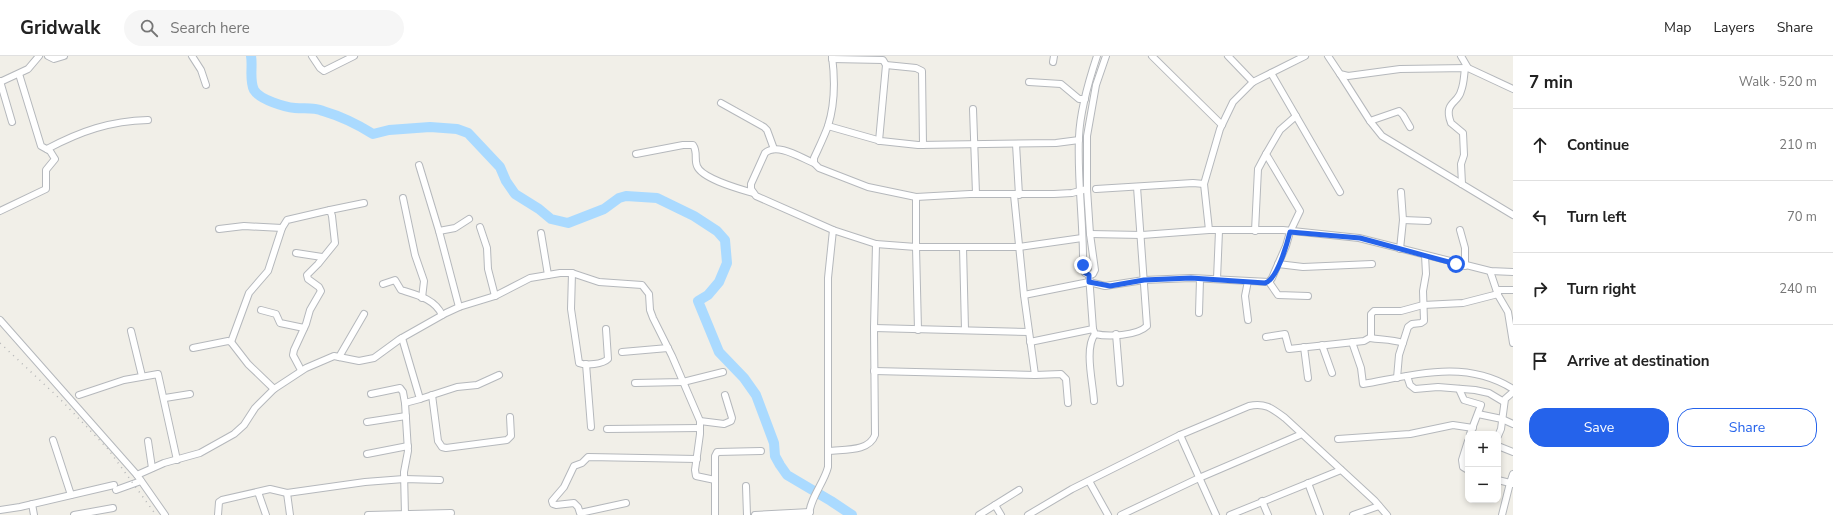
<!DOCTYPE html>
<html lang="en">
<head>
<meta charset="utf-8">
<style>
  body { margin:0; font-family:"Nunito Sans",sans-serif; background:#f6f6f6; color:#222 }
  .controls { position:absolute; right:12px; bottom:12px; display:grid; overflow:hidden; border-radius:8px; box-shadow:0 2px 6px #0003 }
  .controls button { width:36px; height:36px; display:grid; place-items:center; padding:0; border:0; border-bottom:1px solid #e0e0e0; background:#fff; color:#222; font:20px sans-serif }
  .stop { position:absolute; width:12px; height:12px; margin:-9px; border:3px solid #2563eb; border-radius:50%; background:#fff }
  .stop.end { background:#2563eb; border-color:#fff; box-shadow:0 1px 4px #0008 }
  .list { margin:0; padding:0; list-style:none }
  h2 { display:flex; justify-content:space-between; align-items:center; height:52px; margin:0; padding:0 16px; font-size:17px }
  h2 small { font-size:13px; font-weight:400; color:#767676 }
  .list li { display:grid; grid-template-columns:26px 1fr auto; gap:12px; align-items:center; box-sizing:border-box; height:72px; padding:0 16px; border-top:1px solid #e0e0e0 }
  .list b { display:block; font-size:15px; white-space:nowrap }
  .list em { font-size:13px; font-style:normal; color:#767676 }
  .actions { display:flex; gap:8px; padding:12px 16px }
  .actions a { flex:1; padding:9px 0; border:1px solid #2563eb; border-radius:16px; text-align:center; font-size:14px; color:#2563eb }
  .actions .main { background:#2563eb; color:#fff }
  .icon { flex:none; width:22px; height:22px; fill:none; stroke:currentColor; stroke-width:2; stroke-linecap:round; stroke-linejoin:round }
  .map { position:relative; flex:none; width:1513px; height:459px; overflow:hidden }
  header { display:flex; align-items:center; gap:24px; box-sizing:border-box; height:56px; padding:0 20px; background:#fff; border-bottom:1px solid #e0e0e0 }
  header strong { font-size:19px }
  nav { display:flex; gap:22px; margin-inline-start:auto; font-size:14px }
  .search { width:280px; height:36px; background:#f6f6f6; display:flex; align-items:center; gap:10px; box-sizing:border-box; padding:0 14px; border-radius:22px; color:#767676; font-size:15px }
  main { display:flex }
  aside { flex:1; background:#fff }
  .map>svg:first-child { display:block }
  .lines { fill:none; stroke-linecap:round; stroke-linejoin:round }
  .river { stroke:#aadaff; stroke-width:10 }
  .street-casing { stroke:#b5b8bc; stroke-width:8 }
  .street { stroke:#fff; stroke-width:6 }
  .rail { stroke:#b6b7b8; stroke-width:1.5; stroke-dasharray:1 5; stroke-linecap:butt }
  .route { stroke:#2563eb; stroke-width:5 }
</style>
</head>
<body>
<header>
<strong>Gridwalk</strong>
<div class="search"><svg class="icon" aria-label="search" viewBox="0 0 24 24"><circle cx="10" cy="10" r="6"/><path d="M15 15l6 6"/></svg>Search here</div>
<nav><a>Map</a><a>Layers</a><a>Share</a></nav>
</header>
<main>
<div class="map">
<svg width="1513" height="459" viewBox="0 0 1513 459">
  <rect width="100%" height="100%" fill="#f1efe8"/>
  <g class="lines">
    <path class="river" d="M251,0C253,10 249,24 254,34C260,44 285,51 295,52C305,53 313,51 323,55C340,60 357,68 373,78L389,74L430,71L457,73L468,77L500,111L506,125L515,138L539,153L551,163L568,167L604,153L619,142L626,140L657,142L694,160L717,175L725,184L727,207L719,226L708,239L698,245L719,296L744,322L756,339L774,387L775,400L780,409L787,419L831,445L852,459"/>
    <defs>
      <g id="street">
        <path d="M48,0L54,3L64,0"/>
        <path d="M192,0L201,14L206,29"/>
        <path d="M312,0L320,12L324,15L354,0"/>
        <path d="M832,0C835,23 835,48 828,70C824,81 819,91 814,102V107L819,112L868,131L916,141L970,138H1054L1072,137L1087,133"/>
        <path d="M1152,0L1222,69"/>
        <path d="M1228,0L1253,26"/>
        <path d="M1328,0L1340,18L1348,20L1400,13L1468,12L1513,33"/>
        <path d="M1461,0L1468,12"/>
        <path d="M832,3L883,4L886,9L879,85"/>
        <path d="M1053,6L1054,0"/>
        <path d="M886,9L916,12L922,15L923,89"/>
        <path d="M1271,17L1340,136"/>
        <path d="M1340,18L1370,65L1382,80L1513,159"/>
        <path d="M0,25L12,66"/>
        <path d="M0,26L28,13L39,0"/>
        <path d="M1029,26L1061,28L1079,43H1085"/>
        <path d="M721,47L764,71L767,74L774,93"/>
        <path d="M973,53L976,138"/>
        <path d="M1370,65L1399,55L1403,59L1410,71"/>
        <path d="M828,70L881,85L918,89L1056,87L1079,84"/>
        <path d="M1016,88L1019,139"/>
        <path d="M47,93C81,75 110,65 148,64"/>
        <path d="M636,98L683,89H693C698,96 694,103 697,110C702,123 740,133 753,137"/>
        <path d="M814,107C801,102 777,86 765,97L751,128V133L756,140L833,174"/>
        <path d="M419,109L439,175L459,251"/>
        <path d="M1462,128L1461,108L1464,99L1463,77L1451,67C1443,46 1458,48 1461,35C1464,28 1464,19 1465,12"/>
        <path d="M1096,133L1193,127L1204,128"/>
        <path d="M1014,139L1024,239L1035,319"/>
        <path d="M403,142L415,199L424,225L422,242"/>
        <path d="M330,154L364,147"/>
        <path d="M0,155L46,133V114L55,103L50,95L41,90L19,18"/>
        <path d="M1403,164L1428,165"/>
        <path d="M480,171L487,192L488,213L495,240"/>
        <path d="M219,173L244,170L282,172L287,164L330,154L332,160L335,187L318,208L307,219L308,223L319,231L321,235L310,254L306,268L294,294L293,299L301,314"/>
        <path d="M1209,174L1204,128L1220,73L1233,46L1253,26L1305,0"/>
        <path d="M1460,174L1465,192V210"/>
        <path d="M439,175L455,172L469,163"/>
        <path d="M1255,175L1258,113L1266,98"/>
        <path d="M541,177L548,219"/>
        <path d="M1090,178L1142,179L1209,174H1283L1359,182L1490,215L1513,216"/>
        <path d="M963,191L965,274"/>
        <path d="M1400,193L1403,164L1401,136"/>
        <path d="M296,197L322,201"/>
        <path d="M1278,208L1303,211L1372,208"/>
        <path d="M1490,215L1498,239L1508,256L1513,287"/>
        <path d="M572,217L571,253L579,307C586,310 603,308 608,303L606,273"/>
        <path d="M1089,219L1093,273L1095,278C1108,281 1137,280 1147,270L1137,131"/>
        <path d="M1089,219L1085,217L1083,213C1084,169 1077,125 1079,81C1080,56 1089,24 1097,0"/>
        <path d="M1089,219L1093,218L1095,214L1090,178L1087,133V80L1096,29L1106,0"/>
        <path d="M1217,223L1219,175"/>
        <path d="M1248,225L1245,240L1248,264"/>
        <path d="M1269,226L1278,239L1308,240"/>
        <path d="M383,228L395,224L401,234C417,239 435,243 442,259"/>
        <path d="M1497,234H1513"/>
        <path d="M1024,239L1089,226L1105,230L1144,224L1191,222L1269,226L1272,222L1286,190L1290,176L1300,155L1266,98L1280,74L1296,60"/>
        <path d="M261,254L276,258L280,267L304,272"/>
        <path d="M1199,257L1200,223"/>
        <path d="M0,264L137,419L164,407L200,397L234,378L244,369L255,352L274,333L306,312L334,300L359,305L374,302L400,283L446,257L459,251L495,240L530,222L560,217H572L599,226L642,229L649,238L650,254L653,262L672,300L700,365V378L695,414L696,420L715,424"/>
        <path d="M874,272L1029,276"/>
        <path d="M918,274L916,191H1019L1082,182"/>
        <path d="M131,275L142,320"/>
        <path d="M1116,278L1120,327"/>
        <path d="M1266,281L1285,278L1289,293L1364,285L1371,281V258L1374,255H1401L1423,249L1463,247L1498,238"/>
        <path d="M402,282L420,343L405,347L408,395L404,416L405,459"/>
        <path d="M1370,282C1382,284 1391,283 1403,287"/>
        <path d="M231,286L249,237L268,215L282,172"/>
        <path d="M1030,286L1093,273"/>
        <path d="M1352,286L1361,312L1363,328C1415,319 1465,303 1513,333"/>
        <path d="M1322,289L1332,317"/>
        <path d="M1304,291L1308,322"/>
        <path d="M193,292L228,285L231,286L248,308L274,333"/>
        <path d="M622,296L668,292"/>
        <path d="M339,301L364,258"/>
        <path d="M586,308L591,371"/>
        <path d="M874,315L1035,319L1061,318L1066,323L1068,347"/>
        <path d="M1407,320L1410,329L1415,333L1438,331L1475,334L1489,337L1504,346"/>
        <path d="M1397,322L1399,299L1408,271L1412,268L1421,267L1424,265L1423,235L1426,218L1425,199"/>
        <path d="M635,327L683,326L723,316"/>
        <path d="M1459,333L1464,344L1481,349L1470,378"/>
        <path d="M371,338L400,332L403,336L405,347"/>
        <path d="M79,339L124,324L158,318L177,404"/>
        <path d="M432,339L438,385L442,391L446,392L507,384L511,380L510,361"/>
        <path d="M165,342L190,338"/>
        <path d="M420,343L457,331L477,329L499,319"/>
        <path d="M1094,345C1093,327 1084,292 1095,278"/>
        <path d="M1478,358L1502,363L1513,368"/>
        <path d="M700,365L724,368L731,365L732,362L725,339"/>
        <path d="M367,366L406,360"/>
        <path d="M607,373L700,372"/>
        <path d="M1180,379L1216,459"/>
        <path d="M1498,380L1501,373L1505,343L1513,336"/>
        <path d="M1338,383L1410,378L1453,369L1473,372"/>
        <path d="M53,384L71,439"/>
        <path d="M148,385L152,412"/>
        <path d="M1468,385L1462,404L1463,411L1468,414"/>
        <path d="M1498,390L1513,396"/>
        <path d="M828,395C844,393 869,396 875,379L874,272L876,188"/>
        <path d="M367,398L408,390"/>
        <path d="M137,419L165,459"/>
        <path d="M1498,424L1510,427L1513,418"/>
        <path d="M1089,425L1108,459"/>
        <path d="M1308,427L1320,459"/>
        <path d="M746,430L747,459"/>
        <path d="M116,434L141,425"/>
        <path d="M258,436L266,459"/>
        <path d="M287,437L290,459"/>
        <path d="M1262,445L1268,459"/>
        <path d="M626,447L580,457L578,451L574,447L556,449L553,448L552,445L564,431L574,410L582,407L588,401L697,403"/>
        <path d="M32,448L34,459"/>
        <path d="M995,449L1001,459"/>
        <path d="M0,454L20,451L114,429"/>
        <path d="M74,459L113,452"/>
        <path d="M218,459L219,446L222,444L270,433L287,437L365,426L404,423L440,424"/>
        <path d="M368,459L451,457"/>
        <path d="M715,459V400L717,396L761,395"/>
        <path d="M755,459L810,456"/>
        <path d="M809,459C810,442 824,427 828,411V222L833,174L876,188L916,191V141"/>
        <path d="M979,459L1019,434"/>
        <path d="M1028,459L1072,433L1180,379L1249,350C1265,346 1273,353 1285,362L1375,445L1387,459"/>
        <path d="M1121,459L1199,422L1302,378"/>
        <path d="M1230,459L1341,414"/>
        <path d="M1353,459L1379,450"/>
        <path d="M1502,459L1510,427L1513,428"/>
      </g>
    </defs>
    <use href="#street" class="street-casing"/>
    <use href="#street" class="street"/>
    <path class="rail" d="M0,287L60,343L108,393L156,459"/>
  </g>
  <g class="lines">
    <path class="route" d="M1083,209L1084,216L1089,219V226L1110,230L1144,224L1191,222L1265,227C1277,224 1287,188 1290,176L1360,182L1456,208"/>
  </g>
</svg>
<div class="controls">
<button>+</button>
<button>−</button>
</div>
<div class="stop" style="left:1456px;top:208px"></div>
<div class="stop end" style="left:1083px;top:209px"></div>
</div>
<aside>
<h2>7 min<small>Walk · 520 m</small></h2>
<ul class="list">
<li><svg class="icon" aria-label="ahead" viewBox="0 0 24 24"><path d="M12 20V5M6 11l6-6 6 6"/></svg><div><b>Continue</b></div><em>210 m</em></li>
<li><svg class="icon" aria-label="left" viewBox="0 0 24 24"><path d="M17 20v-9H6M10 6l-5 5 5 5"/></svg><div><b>Turn left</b></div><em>70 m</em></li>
<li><svg class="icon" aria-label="right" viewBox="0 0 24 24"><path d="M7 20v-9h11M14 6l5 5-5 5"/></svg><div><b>Turn right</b></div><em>240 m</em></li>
<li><svg class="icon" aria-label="arrive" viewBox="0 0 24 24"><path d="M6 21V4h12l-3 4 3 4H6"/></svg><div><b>Arrive at destination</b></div></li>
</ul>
<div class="actions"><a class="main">Save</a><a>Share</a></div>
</aside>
</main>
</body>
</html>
